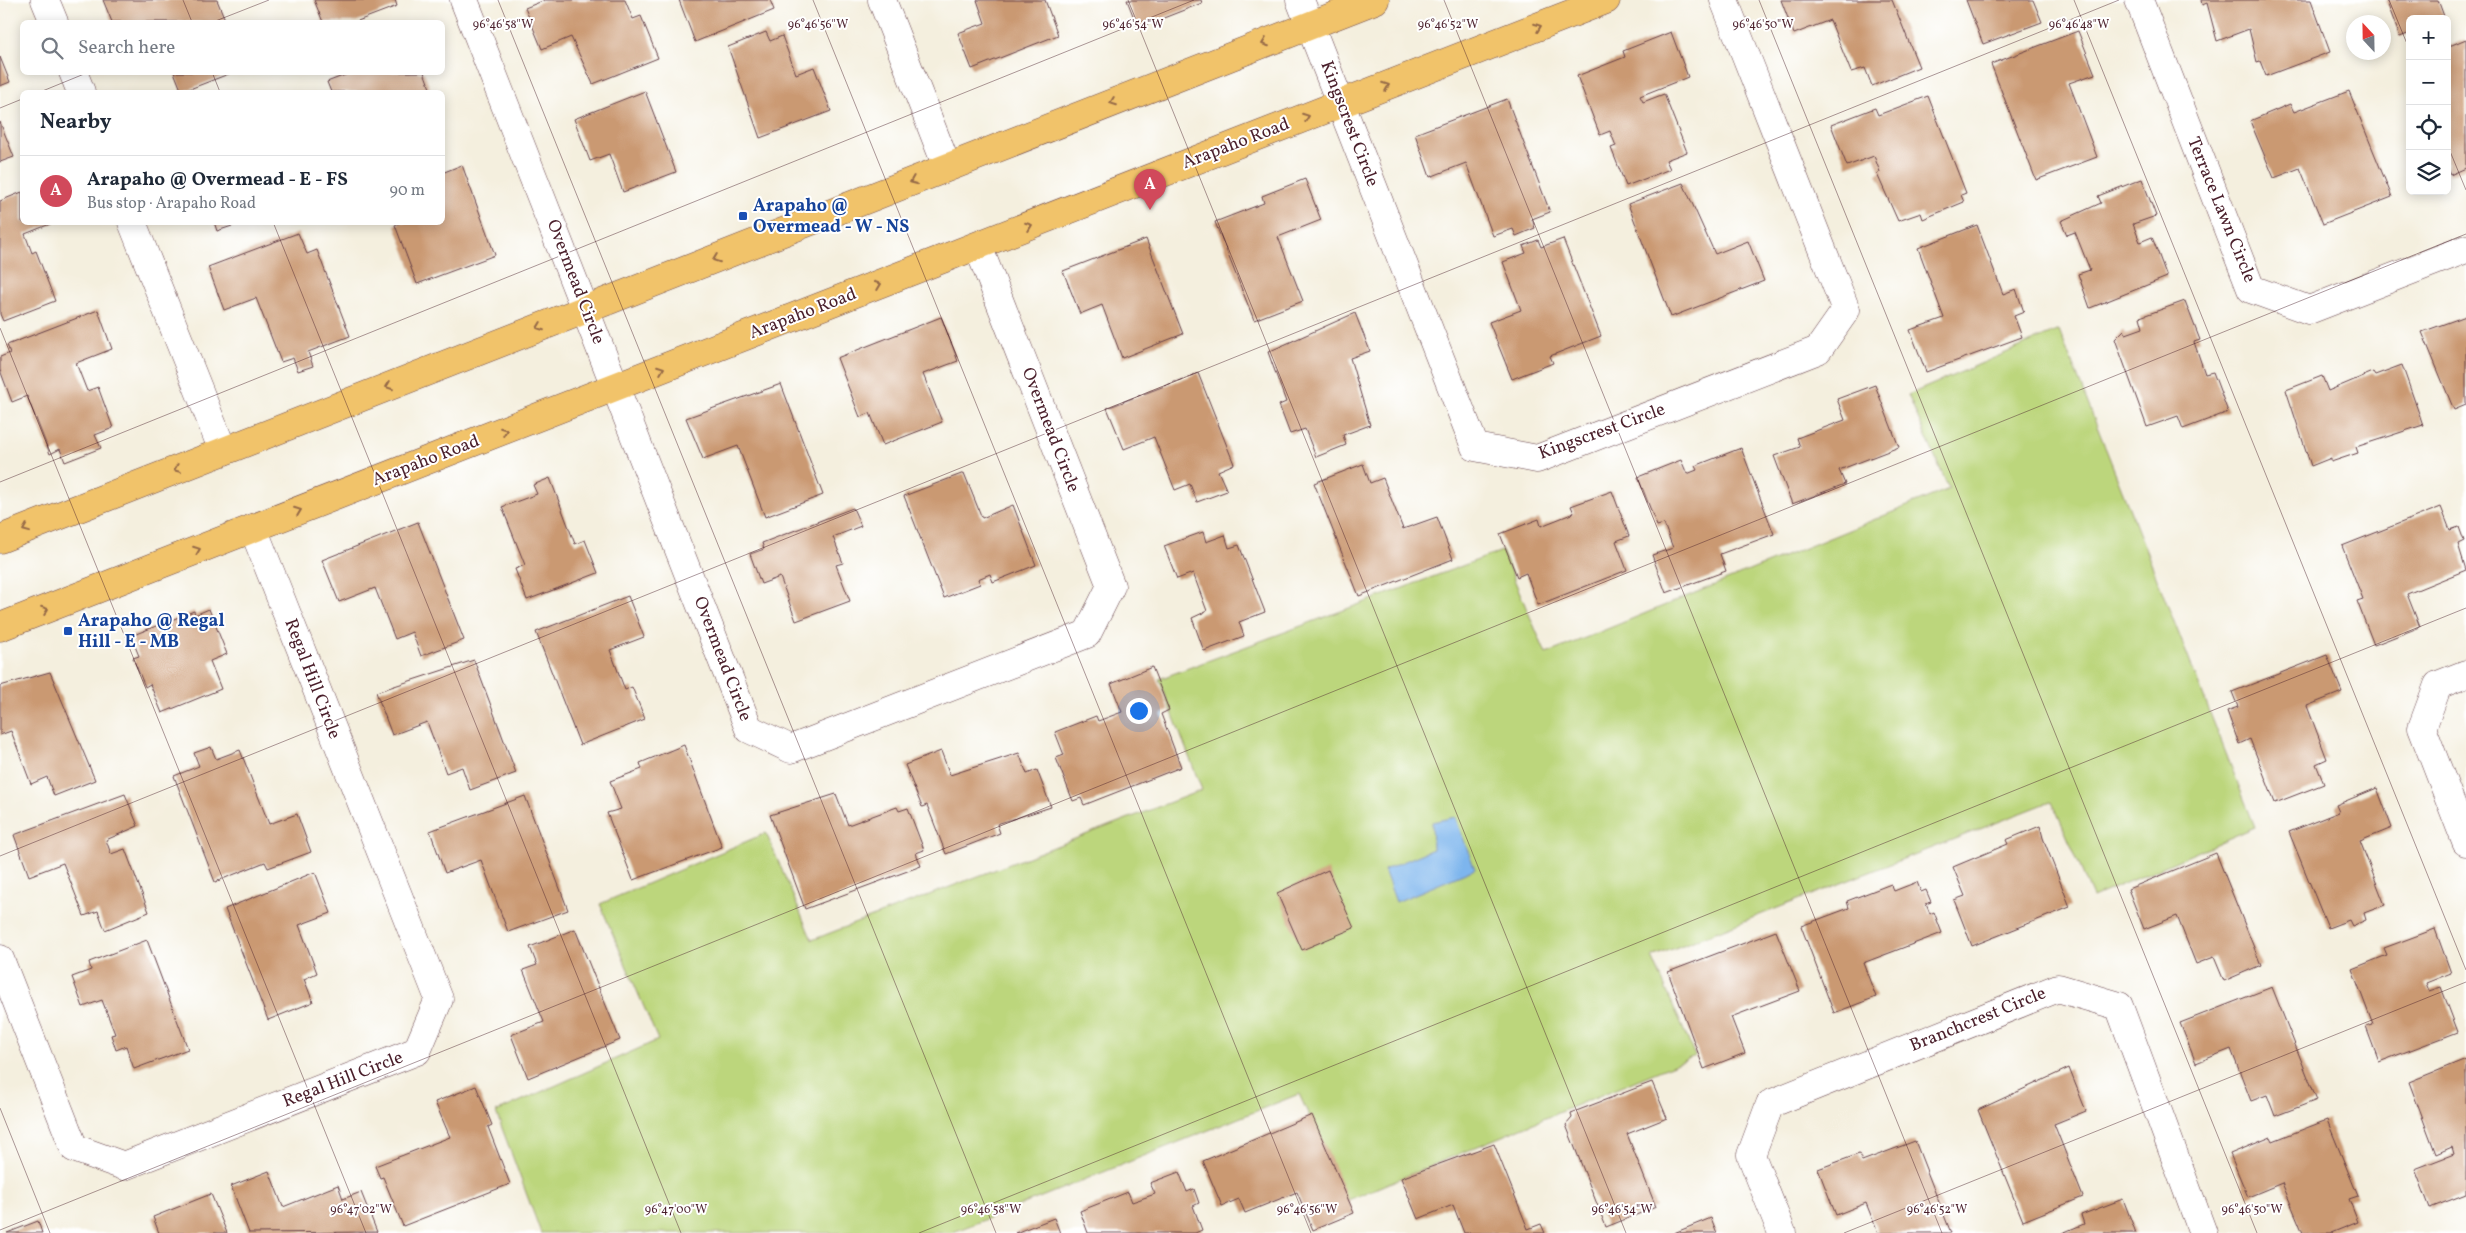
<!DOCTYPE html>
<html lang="en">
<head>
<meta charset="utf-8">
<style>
  body { margin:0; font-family:Vollkorn,serif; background:#f6f6f7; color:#1f2937 }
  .controls { position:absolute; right:15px; top:15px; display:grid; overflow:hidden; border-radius:8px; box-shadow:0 2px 12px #0003 }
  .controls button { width:45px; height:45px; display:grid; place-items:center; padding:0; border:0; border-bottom:1px solid #e0e1e3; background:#fff; color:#1f2937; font:25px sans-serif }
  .compass { position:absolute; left:2346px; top:15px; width:45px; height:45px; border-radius:50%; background:#fff; box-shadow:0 2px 12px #0003; rotate:338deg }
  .you { position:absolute; left:1138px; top:710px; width:18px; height:18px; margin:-12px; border:4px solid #fff; border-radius:50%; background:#1a73e8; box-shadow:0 0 0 8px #1a73e833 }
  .badge { display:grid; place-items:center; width:32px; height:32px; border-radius:50%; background:#d1495b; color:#fff; font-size:16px; font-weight:700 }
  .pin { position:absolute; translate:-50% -41px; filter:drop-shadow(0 1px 2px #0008) }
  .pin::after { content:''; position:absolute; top:26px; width:18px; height:15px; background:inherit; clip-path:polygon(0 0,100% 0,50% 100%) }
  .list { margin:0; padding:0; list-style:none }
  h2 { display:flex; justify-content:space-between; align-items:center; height:65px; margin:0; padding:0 20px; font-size:21px }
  h2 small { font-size:16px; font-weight:400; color:#747a83 }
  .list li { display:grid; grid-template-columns:32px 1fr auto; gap:15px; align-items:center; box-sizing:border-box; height:70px; padding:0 20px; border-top:1px solid #e0e1e3 }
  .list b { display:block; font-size:19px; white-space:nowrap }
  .list p { margin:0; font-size:16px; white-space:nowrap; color:#747a83 }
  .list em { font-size:16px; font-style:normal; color:#747a83 }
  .icon { flex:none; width:28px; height:28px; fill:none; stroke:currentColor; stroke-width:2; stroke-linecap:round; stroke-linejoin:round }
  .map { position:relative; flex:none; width:2466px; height:1233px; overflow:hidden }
  .search { position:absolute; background:#fff; box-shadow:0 2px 12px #0003; left:20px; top:20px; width:425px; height:55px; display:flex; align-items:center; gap:12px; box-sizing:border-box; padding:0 18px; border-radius:8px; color:#747a83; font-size:19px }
  .panel { position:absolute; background:#fff; box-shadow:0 2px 12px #0003; left:20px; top:90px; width:425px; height:135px; border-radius:8px }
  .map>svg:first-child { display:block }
  .green { fill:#bcd67b; stroke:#837a53 }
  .water { fill:#7db5ed; stroke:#646a8c }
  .building { fill:#ca9972 }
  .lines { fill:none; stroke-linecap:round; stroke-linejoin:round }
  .minor-casing { stroke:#643e46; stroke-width:29 }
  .major-casing { stroke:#643e46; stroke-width:29 }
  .minor { stroke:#fff; stroke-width:28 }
  .major { stroke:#f1c36a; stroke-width:28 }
  .oneway { stroke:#956947 }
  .ticks { fill:none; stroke:#4a1f2b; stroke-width:1; stroke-opacity:0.45 }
  .transit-dot { fill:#1a4fb4; stroke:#fff; stroke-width:2 }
  .labels { text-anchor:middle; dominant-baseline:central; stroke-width:4; stroke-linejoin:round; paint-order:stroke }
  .street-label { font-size:18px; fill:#4a1f2b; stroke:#fff }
  .transit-label { font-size:18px; font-weight:bold; fill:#164399; stroke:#fff; text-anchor:start }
  .ticks-label { font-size:12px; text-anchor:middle; fill:#4a1f2b; stroke:#fff; stroke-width:4; stroke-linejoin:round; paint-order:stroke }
</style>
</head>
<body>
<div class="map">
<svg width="2466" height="1233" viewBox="0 0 2466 1233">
  <rect width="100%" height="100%" fill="#fff"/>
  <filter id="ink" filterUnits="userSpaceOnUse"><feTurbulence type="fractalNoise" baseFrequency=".02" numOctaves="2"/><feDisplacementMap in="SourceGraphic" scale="10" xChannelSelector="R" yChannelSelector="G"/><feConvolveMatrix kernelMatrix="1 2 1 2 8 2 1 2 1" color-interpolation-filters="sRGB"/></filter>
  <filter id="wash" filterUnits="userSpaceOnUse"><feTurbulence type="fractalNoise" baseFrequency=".0096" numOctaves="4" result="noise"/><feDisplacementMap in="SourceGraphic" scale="20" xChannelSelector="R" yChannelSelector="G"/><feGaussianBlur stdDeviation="1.12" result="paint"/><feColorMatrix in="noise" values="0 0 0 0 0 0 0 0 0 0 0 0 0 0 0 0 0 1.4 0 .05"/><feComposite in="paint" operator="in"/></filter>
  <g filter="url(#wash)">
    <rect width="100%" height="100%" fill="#f4efde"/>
    <path class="green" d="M2059,330L2255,827L2093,897L2052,801L1652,957L1695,1056L1348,1200L1299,1094L951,1233H541L496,1112L658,1040L600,904L766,833L812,940L1202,790L1159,679L1502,551L1546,654L1949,489L1908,395Z"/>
    <path class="water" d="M1455,817L1475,869L1396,902L1384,870L1433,849L1432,822Z"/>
    <g id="blocks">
      <g class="building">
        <path d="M103,0H217L226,22H112Z"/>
        <path d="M314,0H395L397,6L355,22H323Z"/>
        <path d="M545,0H625L633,19L641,16L658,58L593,84L571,37L542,49L525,8Z"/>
        <path d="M679,0H770L774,10L695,42Z"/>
        <path d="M977,0H1045L1058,35L972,69L958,33L985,23Z"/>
        <path d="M1127,0H1201L1202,3L1138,28Z"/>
        <path d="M1781,0H1892L1919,67L1872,86L1865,68L1851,72L1830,20L1794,34Z"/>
        <path d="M1966,0H2033L2042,22L1983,44Z"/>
        <path d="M2201,0H2311L2330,52L2266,76L2260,61L2257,62L2249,29L2217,41L2207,3L2202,5Z"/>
        <path d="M2386,0H2438L2445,19H2410V33L2400,37Z"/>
        <path d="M2078,31L2095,74L2069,83L2097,157L2036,180L1991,64Z"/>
        <path d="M766,32L770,41L782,36L796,74L814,67L831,111L760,138L728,47Z"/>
        <path d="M1671,32L1688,77L1640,96L1643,102L1664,94L1687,152L1666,160L1670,169L1626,186L1611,148L1616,146L1610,131L1600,135L1577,76L1625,57L1623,51Z"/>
        <path d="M2466,39V168L2450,175L2447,169V47Z"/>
        <path d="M0,57L10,82L0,86Z"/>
        <path d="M174,72H231V73L182,92Z"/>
        <path d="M353,72H424L431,91L331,92L327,82Z"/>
        <path d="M645,91L676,172L623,192L609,154L590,161L574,119Z"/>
        <path d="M2349,91L2392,197L2323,224L2300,168L2274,178L2250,121L2290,104L2294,112Z"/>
        <path d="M1928,96L1966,193L1961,195L1964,202L1923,219L1921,213L1898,221L1877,174L1880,172L1874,156L1847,166L1831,125L1875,108L1878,115Z"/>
        <path d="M1507,99L1550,212L1532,219L1535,228L1516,236L1513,229L1493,236L1466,163L1430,177L1415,134Z"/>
        <path d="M0,122L14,157L0,162Z"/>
        <path d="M462,165L495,255L417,284L395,225L401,222H442V173Z"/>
        <path d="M1305,179L1321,220L1278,237L1303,301L1254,320L1215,222L1264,203L1262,196Z"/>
        <path d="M2142,179L2156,216L2133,224L2140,242L2152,237L2167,277L2090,308L2078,274L2090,270L2075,232L2067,235L2061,221L2101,203L2098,196Z"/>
        <path d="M1683,183L1715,254L1748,241L1764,281L1671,317L1628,204Z"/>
        <path d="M22,192V222H55L25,234L32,253L36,251L55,301L3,321L0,314V201Z"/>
        <path d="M214,222H240L241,223L217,231Z"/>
        <path d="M1977,225L2003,294L2016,289L2024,312L2014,316L2022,337L1926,372L1910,330L1944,318L1918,248Z"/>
        <path d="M298,233L307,254L317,250L350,336L308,352L313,366L298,371L293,358L281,362L256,298L224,310L208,267Z"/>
        <path d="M1146,239L1183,334L1122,358L1102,305L1080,314L1063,271Z"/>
        <path d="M1563,239L1601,336L1550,356L1553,363L1512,379L1489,322L1521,310L1503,262L1526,253L1523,246L1538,240L1541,247Z"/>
        <path d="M2185,301L2200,340L2194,342L2205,374L2213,372L2228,412L2183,429L2178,416L2147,427L2115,339L2124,330L2126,334L2143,328L2140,317Z"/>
        <path d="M98,310L112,349L76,363L87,391L98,387L113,428L95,435L101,448L65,462L60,449L50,454L27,396L12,402L0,370V357L10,353L7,345Z"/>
        <path d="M1355,313L1370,351L1350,358L1370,425L1343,435L1346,445L1316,457L1305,429L1290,434L1279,405L1286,402L1268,352Z"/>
        <path d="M2466,316V405L2454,410L2422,332Z"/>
        <path d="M941,317L958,361L923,374L942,422L883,445L870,413L860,417L837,358Z"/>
        <path d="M2402,365L2423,425L2356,447L2358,453L2331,462V458L2311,466L2286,390L2322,376L2328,391L2373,372L2375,375Z"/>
        <path d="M1198,373L1234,464L1218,471L1227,491L1197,502L1190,484L1175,490L1154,437L1124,449L1107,408Z"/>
        <path d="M781,384L823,495L765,517L738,446L703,459L686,418Z"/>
        <path d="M1875,385L1899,447L1839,470L1845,484L1792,504L1774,456L1800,447L1797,438L1845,420L1837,399Z"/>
        <path d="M1741,448L1774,534L1720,554L1726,571L1666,593L1652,555L1673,548L1664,524L1657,526L1638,477L1681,460L1687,474L1697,470L1695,466Z"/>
        <path d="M1363,464L1370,483L1383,478L1403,529L1437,517L1453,559L1359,596L1314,483Z"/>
        <path d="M964,473L982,518L1013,505L1036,565L993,582L990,574L978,579L980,584L944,598L904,496Z"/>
        <path d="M550,478L575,544L585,540L598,573L527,600L515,569L525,565L502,507L537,494L533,485Z"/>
        <path d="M1612,491L1629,536L1616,541L1627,570L1538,605L1526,573L1517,577L1500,534L1539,519L1541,526L1574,513L1571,506Z"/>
        <path d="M2441,507L2450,530L2459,527L2464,541L2458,544L2466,570L2407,594L2420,627L2374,645L2357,601L2363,599L2342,546Z"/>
        <path d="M853,508L861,526L833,537L843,563L836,565L850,601L796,621L780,577L761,584L750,554L764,549L762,543Z"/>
        <path d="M418,522L464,640L421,656L412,632L395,639L375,588L339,602L322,560Z"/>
        <path d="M1203,532L1206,542L1225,535L1229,548L1239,545L1265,612L1239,622L1244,636L1204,651L1192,618L1207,611L1193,573L1177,579L1164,546Z"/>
        <path d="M628,596L644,637L610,650L625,690L632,687L645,719L580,745L536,632Z"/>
        <path d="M209,609L227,654L210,661L221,689L162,713L150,684L145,687L133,658L139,656L131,636L194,611L195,615Z"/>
        <path d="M2327,655L2342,692L2307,706L2327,759L2316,764L2324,784L2275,803L2250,739L2239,744L2227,711L2238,707L2232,692Z"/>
        <path d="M474,660L516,773L470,790L462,767L446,773L427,722L392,735L376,692Z"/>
        <path d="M1152,667L1169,710L1161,714L1181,767L1084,805L1081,798L1073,801L1056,758L1064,755L1055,732L1096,716L1098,721L1122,712L1111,684Z"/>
        <path d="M50,672L95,780L54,796L47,777L31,784L11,731L0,735V686Z"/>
        <path d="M684,745L722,847L633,880L607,813L621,809L610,781L642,769L640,763Z"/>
        <path d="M211,747L216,759L240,750L269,824L297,814L311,852L268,868L265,862L215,882L174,776L199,766L194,753Z"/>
        <path d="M941,751L950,775L1019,753L1027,774L1037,770L1051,807L997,824L1000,833L946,854L927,805L922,807L905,765Z"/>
        <path d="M2377,788L2392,828L2360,841L2385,905L2364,913L2366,920L2352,926L2349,920L2328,928L2289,832L2339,812L2336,805Z"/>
        <path d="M125,794L138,826L106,840L111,854L125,849L149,912L105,930L98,911L84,916L63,863L29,876L14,835Z"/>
        <path d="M836,794L848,825L897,807L899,811L908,808L924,850L916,853L921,866L805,909L770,815Z"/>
        <path d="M525,796L568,910L508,932L481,860L445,873L430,831Z"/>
        <path d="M2040,826L2043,838L2070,907L1972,946L1954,900L1965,896L1953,867L2008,844L2006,840Z"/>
        <path d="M2216,853L2261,965L2224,981L2214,957L2196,964L2177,916L2144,929L2128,889Z"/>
        <path d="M1328,870L1354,928L1302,950L1277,893Z"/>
        <path d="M315,872L331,913L299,925L317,973L304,979L313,1002L268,1020L225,909Z"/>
        <path d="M1917,882L1921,892L1926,890L1931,902L1926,904L1930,914L1934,912L1942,933L1863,963L1876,997L1834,1013L1801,926L1849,908L1847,901L1891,884L1894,891Z"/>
        <path d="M575,929L620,1040L528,1078L511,1035L544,1022L523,970L537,965L530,947Z"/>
        <path d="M2435,929L2451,973L2426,983L2429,991L2441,987L2458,1032L2379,1062L2366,1027L2373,1025L2352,969L2387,955L2384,948Z"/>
        <path d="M1776,931L1800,991L1731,1017L1745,1053L1704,1069L1668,972Z"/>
        <path d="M147,940L188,1049L134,1069L126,1046L116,1050L111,1035L115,1034L102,1000L83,1007L72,977L91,970L89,962Z"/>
        <path d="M2272,987L2317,1100L2275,1116L2267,1095L2251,1101L2231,1049L2196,1063L2180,1023Z"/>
        <path d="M2466,1059V1194L2430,1208L2415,1169L2454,1154L2452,1147L2436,1154L2409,1082Z"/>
        <path d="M2069,1068L2086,1111L2054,1124L2083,1197L2023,1221L1978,1110Z"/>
        <path d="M1652,1082L1667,1118L1627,1134L1656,1207L1606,1227L1566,1125L1572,1118L1571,1113Z"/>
        <path d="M476,1086L492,1125L488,1127L510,1184L403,1226L383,1177L380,1178L375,1166L450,1137L435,1102Z"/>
        <path d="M1312,1115L1354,1213L1313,1230L1297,1192L1245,1213L1239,1199L1222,1206L1203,1161Z"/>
        <path d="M2327,1120L2358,1196L2349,1199L2358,1222L2331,1233H2303L2282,1183L2248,1197L2230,1154L2271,1137L2273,1141Z"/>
        <path d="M1915,1141L1951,1233H1878L1866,1203L1836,1215L1818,1169L1859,1154L1862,1161Z"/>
        <path d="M1494,1144L1528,1229L1541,1224L1545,1233H1464L1453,1205L1418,1219L1401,1178Z"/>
        <path d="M269,1171L283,1207L338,1185L343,1199L361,1192L377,1232L249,1233L231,1186Z"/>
        <path d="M1179,1172L1187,1192L1194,1189L1199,1203L1193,1206L1202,1230L1195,1233H1088L1080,1211L1128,1192L1132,1202L1155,1194L1150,1183Z"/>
        <path d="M211,1194L227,1233H159L153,1217Z"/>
        <path d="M2123,1199L2136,1233H2062L2084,1224L2081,1215Z"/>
        <path d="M1054,1218L1060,1233H1015Z"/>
        <path d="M1711,1218L1717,1233H1674Z"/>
        <path d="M38,1221L42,1233H7Z"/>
      </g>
    </g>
  </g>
  <g filter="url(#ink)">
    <use href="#blocks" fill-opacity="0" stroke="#643e46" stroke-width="1"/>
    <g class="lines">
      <defs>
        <g id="minor">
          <path d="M45,0L54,22"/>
          <path d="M464,0L749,729L791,749L1087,634L1111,586L978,246"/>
          <path d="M882,0L947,167"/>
          <path d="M1300,0L1475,447L1537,459L1818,350L1846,310L1724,0"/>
          <path d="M2139,0L2251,289L2309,310L2466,249"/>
          <path d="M73,72L81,92"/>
          <path d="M132,222L223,451"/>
          <path d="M2466,674L2438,685L2422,728L2466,842"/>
          <path d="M0,959L74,1148L124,1166L417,1051L439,999L253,528"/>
          <path d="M1782,1233L1751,1155L1770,1104L2058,988L2119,1006L2203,1233"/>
        </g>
        <g id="major">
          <path d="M0,539L1375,0"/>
          <path d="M0,627L1606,0"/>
        </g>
      </defs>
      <use href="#minor" class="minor-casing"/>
      <use href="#major" class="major-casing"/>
      <use href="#minor" class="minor"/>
      <use href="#major" class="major"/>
    </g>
    <defs><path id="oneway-chevron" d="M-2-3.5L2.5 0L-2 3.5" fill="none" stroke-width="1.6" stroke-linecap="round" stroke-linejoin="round" transform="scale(1.25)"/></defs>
    <g class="oneway">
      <use href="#oneway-chevron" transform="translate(1538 27) rotate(-21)"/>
      <use href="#oneway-chevron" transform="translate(1265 43) rotate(159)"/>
      <use href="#oneway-chevron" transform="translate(1386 86) rotate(-21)"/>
      <use href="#oneway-chevron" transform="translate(1113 102) rotate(159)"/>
      <use href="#oneway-chevron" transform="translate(1306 117) rotate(-21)"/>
      <use href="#oneway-chevron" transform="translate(913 181) rotate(158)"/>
      <use href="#oneway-chevron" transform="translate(1029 226) rotate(-21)"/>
      <use href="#oneway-chevron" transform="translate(716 259) rotate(159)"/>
      <use href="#oneway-chevron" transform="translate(878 285) rotate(-21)"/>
      <use href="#oneway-chevron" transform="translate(540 327) rotate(159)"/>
      <use href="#oneway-chevron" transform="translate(661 369) rotate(-21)"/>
      <use href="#oneway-chevron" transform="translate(389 386) rotate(159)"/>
      <use href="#oneway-chevron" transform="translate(504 431) rotate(-21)"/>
      <use href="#oneway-chevron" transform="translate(177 469) rotate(158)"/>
      <use href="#oneway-chevron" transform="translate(298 511) rotate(-21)"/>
      <use href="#oneway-chevron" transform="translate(26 529) rotate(158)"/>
      <use href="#oneway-chevron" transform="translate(197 550) rotate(-21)"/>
      <use href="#oneway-chevron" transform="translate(45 610) rotate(-21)"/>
    </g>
  </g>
  <path class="ticks" d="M183,0L192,22M498,0L996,1233M813,0L1311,1233M1128,0L1626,1233M1444,0L1942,1233M1759,0L2257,1233M2074,0L2466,970M2389,0L2410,51M213,22L269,0M212,72L220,92M40,92L89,72M0,108L22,99M2447,144L2466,190M273,222L681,1233M0,328L366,1233M0,482L1194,0M0,856L2119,0M0,1108L50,1233M0,1230L2466,234M919,1233L2466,608M1844,1233L2466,982"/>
  <g class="transit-dot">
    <rect x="738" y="211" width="10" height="10" rx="2.5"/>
    <rect x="63" y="626" width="10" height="10" rx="2.5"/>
  </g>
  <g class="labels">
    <g class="street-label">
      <text transform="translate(1349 124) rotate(69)">Kingscrest Circle</text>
      <text transform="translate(1236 144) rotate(-21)">Arapaho Road</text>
      <text transform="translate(2221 210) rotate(68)">Terrace Lawn Circle</text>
      <text transform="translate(575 282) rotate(69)">Overmead Circle</text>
      <text transform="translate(803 314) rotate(-21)">Arapaho Road</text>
      <text transform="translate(1050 430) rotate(69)">Overmead Circle</text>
      <text transform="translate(1602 432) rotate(-20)">Kingscrest Circle</text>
      <text transform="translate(426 461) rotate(-21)">Arapaho Road</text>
      <text transform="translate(722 659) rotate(69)">Overmead Circle</text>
      <text transform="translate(312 679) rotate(69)">Regal Hill Circle</text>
      <text transform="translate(1978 1020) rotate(-22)">Branchcrest Circle</text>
      <text transform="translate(343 1080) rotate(-21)">Regal Hill Circle</text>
    </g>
    <g class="transit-label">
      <text x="753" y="206">Arapaho @<tspan x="753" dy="21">Overmead - W - NS</tspan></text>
      <text x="78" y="621">Arapaho @ Regal<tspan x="78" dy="21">Hill - E - MB</tspan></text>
    </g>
  </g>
  <g class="ticks-label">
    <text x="2079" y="28">96°46'48"W</text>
    <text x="503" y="28">96°46'58"W</text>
    <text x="818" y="28">96°46'56"W</text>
    <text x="1133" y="28">96°46'54"W</text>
    <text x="1448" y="28">96°46'52"W</text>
    <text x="1763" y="28">96°46'50"W</text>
    <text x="361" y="1213">96°47'02"W</text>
    <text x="676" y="1213">96°47'00"W</text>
    <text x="991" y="1213">96°46'58"W</text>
    <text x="1307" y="1213">96°46'56"W</text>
    <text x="1622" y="1213">96°46'54"W</text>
    <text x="1937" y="1213">96°46'52"W</text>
    <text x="2252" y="1213">96°46'50"W</text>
  </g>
</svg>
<div class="controls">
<button>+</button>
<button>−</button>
<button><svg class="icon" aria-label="locate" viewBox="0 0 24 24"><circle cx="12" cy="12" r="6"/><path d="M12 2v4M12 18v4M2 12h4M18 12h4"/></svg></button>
<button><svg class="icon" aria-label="layers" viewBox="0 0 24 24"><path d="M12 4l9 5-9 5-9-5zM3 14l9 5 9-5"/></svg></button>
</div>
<svg class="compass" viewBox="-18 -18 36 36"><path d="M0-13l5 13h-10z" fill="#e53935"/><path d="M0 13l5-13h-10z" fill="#747a83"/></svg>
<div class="you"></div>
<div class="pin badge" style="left:1150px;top:210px">A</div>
<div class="search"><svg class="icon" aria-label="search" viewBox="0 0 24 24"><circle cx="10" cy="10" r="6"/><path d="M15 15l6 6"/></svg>Search here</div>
<section class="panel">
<h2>Nearby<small></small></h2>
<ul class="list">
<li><span class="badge">A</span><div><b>Arapaho @ Overmead - E - FS</b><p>Bus stop · Arapaho Road</p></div><em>90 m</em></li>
</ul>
</section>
</div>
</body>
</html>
